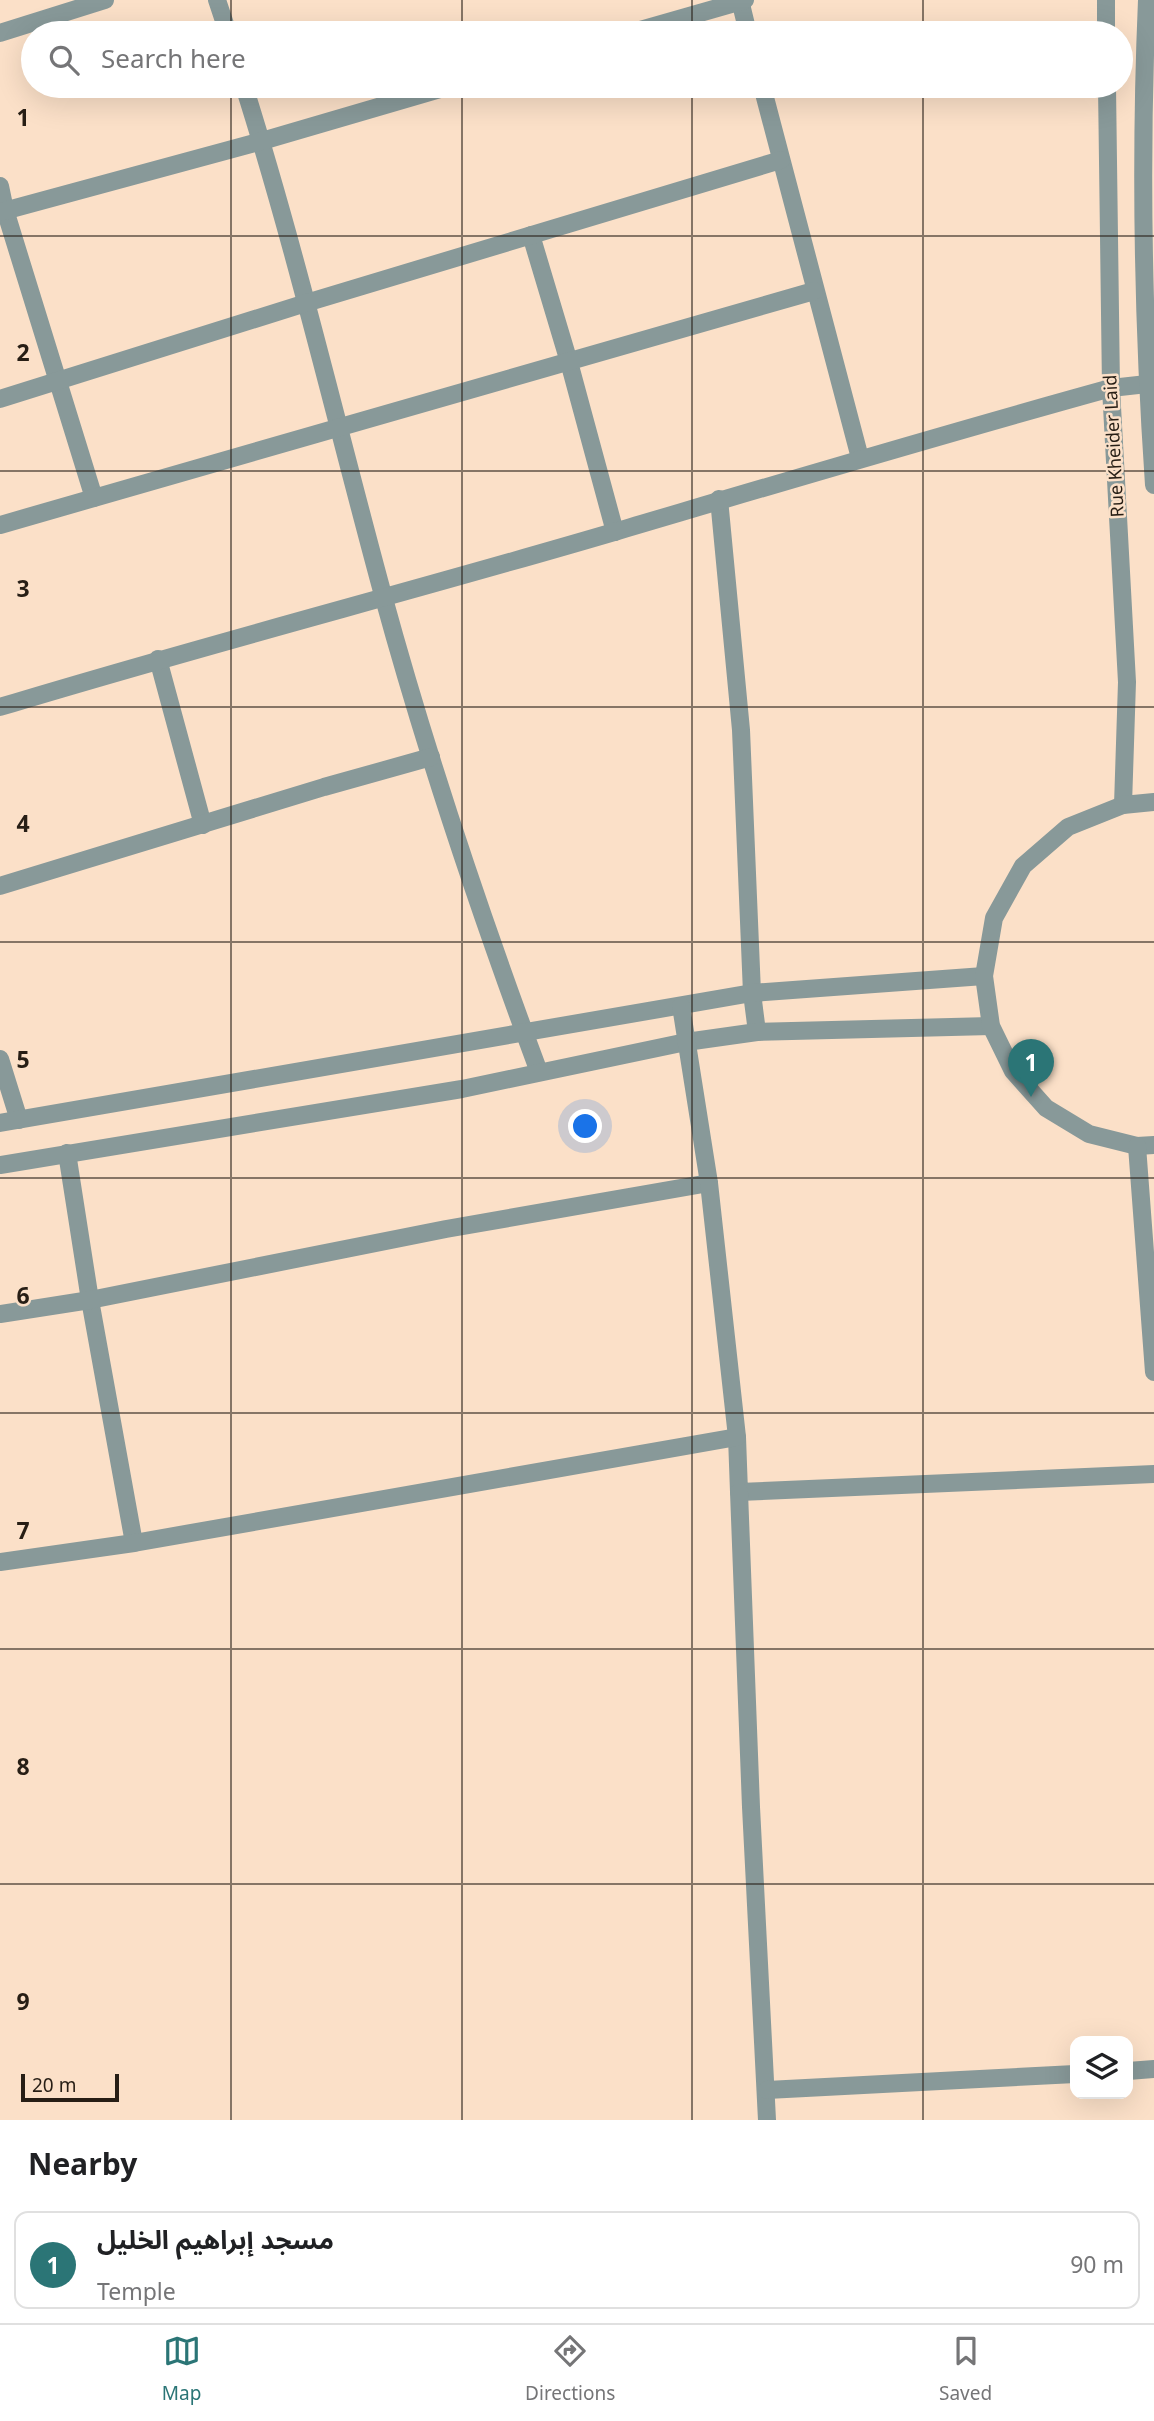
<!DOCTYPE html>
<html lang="en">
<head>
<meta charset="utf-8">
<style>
  body { margin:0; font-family:Georgia,"Noto Sans Arabic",serif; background:#f6f6f6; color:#202124 }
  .controls { position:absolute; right:21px; bottom:21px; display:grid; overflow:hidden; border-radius:14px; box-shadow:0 7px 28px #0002 }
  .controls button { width:63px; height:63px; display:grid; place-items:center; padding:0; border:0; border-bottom:2px solid #e0e0e0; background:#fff; color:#202124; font:35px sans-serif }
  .scale { position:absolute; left:21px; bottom:18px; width:98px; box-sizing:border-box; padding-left:7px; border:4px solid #271e15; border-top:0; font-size:19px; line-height:24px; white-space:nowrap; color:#271e15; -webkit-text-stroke:5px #fbe0c8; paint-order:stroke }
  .you { position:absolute; left:586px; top:1127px; width:24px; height:24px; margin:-18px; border:5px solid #fff; border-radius:50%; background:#1a73e8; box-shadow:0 0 0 10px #1a73e833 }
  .badge { display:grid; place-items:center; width:46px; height:46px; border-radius:50%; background:#2b7576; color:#fff; font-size:23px; font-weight:700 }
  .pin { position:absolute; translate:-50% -58px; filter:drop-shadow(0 2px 4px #0008) }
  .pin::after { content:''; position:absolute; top:37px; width:24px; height:21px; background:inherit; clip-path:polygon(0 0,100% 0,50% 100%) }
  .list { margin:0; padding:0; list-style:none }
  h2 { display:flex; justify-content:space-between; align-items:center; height:91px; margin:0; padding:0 28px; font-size:30px }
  h2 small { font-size:23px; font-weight:400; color:#757577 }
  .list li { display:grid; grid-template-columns:46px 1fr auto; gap:21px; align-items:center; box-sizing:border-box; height:98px; margin:0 14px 14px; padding:0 14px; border:2px solid #e0e0e0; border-radius:14px }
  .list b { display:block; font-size:26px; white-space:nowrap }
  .list p { margin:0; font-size:23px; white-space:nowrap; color:#757577 }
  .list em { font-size:23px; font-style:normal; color:#757577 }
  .icon { flex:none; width:38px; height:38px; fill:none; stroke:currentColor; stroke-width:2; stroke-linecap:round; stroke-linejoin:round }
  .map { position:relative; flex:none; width:1154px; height:2120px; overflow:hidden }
  .search { position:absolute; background:#fff; box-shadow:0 7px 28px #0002; left:21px; right:21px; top:21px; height:77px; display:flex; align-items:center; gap:18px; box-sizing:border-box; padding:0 24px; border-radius:38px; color:#757577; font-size:26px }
  .sheet { height:203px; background:#fff }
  nav { display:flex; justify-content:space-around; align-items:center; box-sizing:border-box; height:98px; border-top:2px solid #e0e0e0; background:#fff; font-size:19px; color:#757577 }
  nav a { display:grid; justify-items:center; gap:4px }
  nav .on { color:#2b7576 }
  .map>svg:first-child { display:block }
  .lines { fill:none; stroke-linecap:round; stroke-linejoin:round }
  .minor { stroke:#899; stroke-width:18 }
  .tertiary { stroke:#899; stroke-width:18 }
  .grid { fill:none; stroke:#271e15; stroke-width:2; stroke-opacity:0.55 }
  .labels { text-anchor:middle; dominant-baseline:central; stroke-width:5; stroke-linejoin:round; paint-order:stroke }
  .street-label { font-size:18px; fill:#271e15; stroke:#fbe0c8 }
  .grid-label { font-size:23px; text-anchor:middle; font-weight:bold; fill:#271e15; stroke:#fbe0c8; stroke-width:5; stroke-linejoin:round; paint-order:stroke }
</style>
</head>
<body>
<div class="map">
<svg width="1154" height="2120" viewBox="0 0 1154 2120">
  <rect width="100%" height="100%" fill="#fbe0c8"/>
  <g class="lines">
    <g class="minor">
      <path d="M217,0L228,33"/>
      <path d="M740,0L748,33"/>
      <path d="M0,33L105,0"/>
      <path d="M630,33L745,0"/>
      <path d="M244,86C297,254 337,426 383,595C427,756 481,916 539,1072"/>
      <path d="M762,86L860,458"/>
      <path d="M0,186L5,210L94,498"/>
      <path d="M0,212L262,141L450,86"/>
      <path d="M531,235L569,362L615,532"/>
      <path d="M0,399L306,303L781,160"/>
      <path d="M719,499L741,730L752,993L757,1032"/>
      <path d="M0,525L814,291"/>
      <path d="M158,659L203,825"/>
      <path d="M0,707C204,645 410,592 614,532C780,483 944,434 1111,388L1147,384"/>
      <path d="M0,886L324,787L431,757"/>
      <path d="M0,1059L19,1120"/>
      <path d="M0,1123L752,993L984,976"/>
      <path d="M67,1153L90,1300L134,1543"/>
      <path d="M0,1165L462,1089L686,1042L757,1032L991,1026"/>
      <path d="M0,1314L90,1300L446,1229L709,1183"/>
      <path d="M737,1437L739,1492L1154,1474"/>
      <path d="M739,1492L751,1807L767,2120"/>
      <path d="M0,1562L134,1543L737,1437L709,1183L681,1006"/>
      <path d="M1128,2071L1154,2069"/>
      <path d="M767,2090L1075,2074"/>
    </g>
    <g class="tertiary">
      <path d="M1106,0V33"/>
      <path d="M1147,0C1140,161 1143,324 1154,485"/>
      <path d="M1107,86L1111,388L1127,682L1123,805"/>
      <path d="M1154,802L1123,805L1068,827L1023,866L994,918L984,976L991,1026L1013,1071L1046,1108L1089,1134L1137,1146L1154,1145"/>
      <path d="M1137,1146L1154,1372"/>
    </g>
  </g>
  <path class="grid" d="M231,0V33M462,0V33M692,0V33M923,0V33M231,86V2120M462,86V2120M692,86V2120M923,86V2120M0,236H1154M0,471H1154M0,707H1154M0,942H1154M0,1178H1154M0,1413H1154M0,1649H1154M0,1884H1154"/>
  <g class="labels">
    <g class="street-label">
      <text transform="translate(1114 446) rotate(-93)">Rue Kheider Laid</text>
    </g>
  </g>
  <g class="grid-label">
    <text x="23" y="126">1</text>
    <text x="23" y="361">2</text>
    <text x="23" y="597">3</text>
    <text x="23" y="832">4</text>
    <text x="23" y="1068">5</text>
    <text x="23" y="1304">6</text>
    <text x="23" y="1539">7</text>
    <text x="23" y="1775">8</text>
    <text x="23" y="2010">9</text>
  </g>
</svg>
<div class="controls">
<button><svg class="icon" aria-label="layers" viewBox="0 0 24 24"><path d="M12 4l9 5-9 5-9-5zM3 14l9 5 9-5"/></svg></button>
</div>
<div class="scale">20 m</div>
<div class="you"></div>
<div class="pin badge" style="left:1031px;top:1097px">1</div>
<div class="search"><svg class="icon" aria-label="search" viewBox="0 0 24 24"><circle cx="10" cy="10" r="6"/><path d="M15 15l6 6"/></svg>Search here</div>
</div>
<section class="sheet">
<h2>Nearby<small></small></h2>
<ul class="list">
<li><span class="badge">1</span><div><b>مسجد إبراهيم الخليل</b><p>Temple</p></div><em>90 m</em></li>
</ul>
</section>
<nav>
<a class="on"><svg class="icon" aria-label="map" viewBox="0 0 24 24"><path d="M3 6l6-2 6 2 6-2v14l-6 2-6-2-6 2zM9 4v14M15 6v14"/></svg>Map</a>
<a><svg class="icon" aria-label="directions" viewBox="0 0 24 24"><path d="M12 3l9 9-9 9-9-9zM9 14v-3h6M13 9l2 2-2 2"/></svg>Directions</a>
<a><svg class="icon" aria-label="saved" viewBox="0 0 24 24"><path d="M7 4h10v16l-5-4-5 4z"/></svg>Saved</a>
</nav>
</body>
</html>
